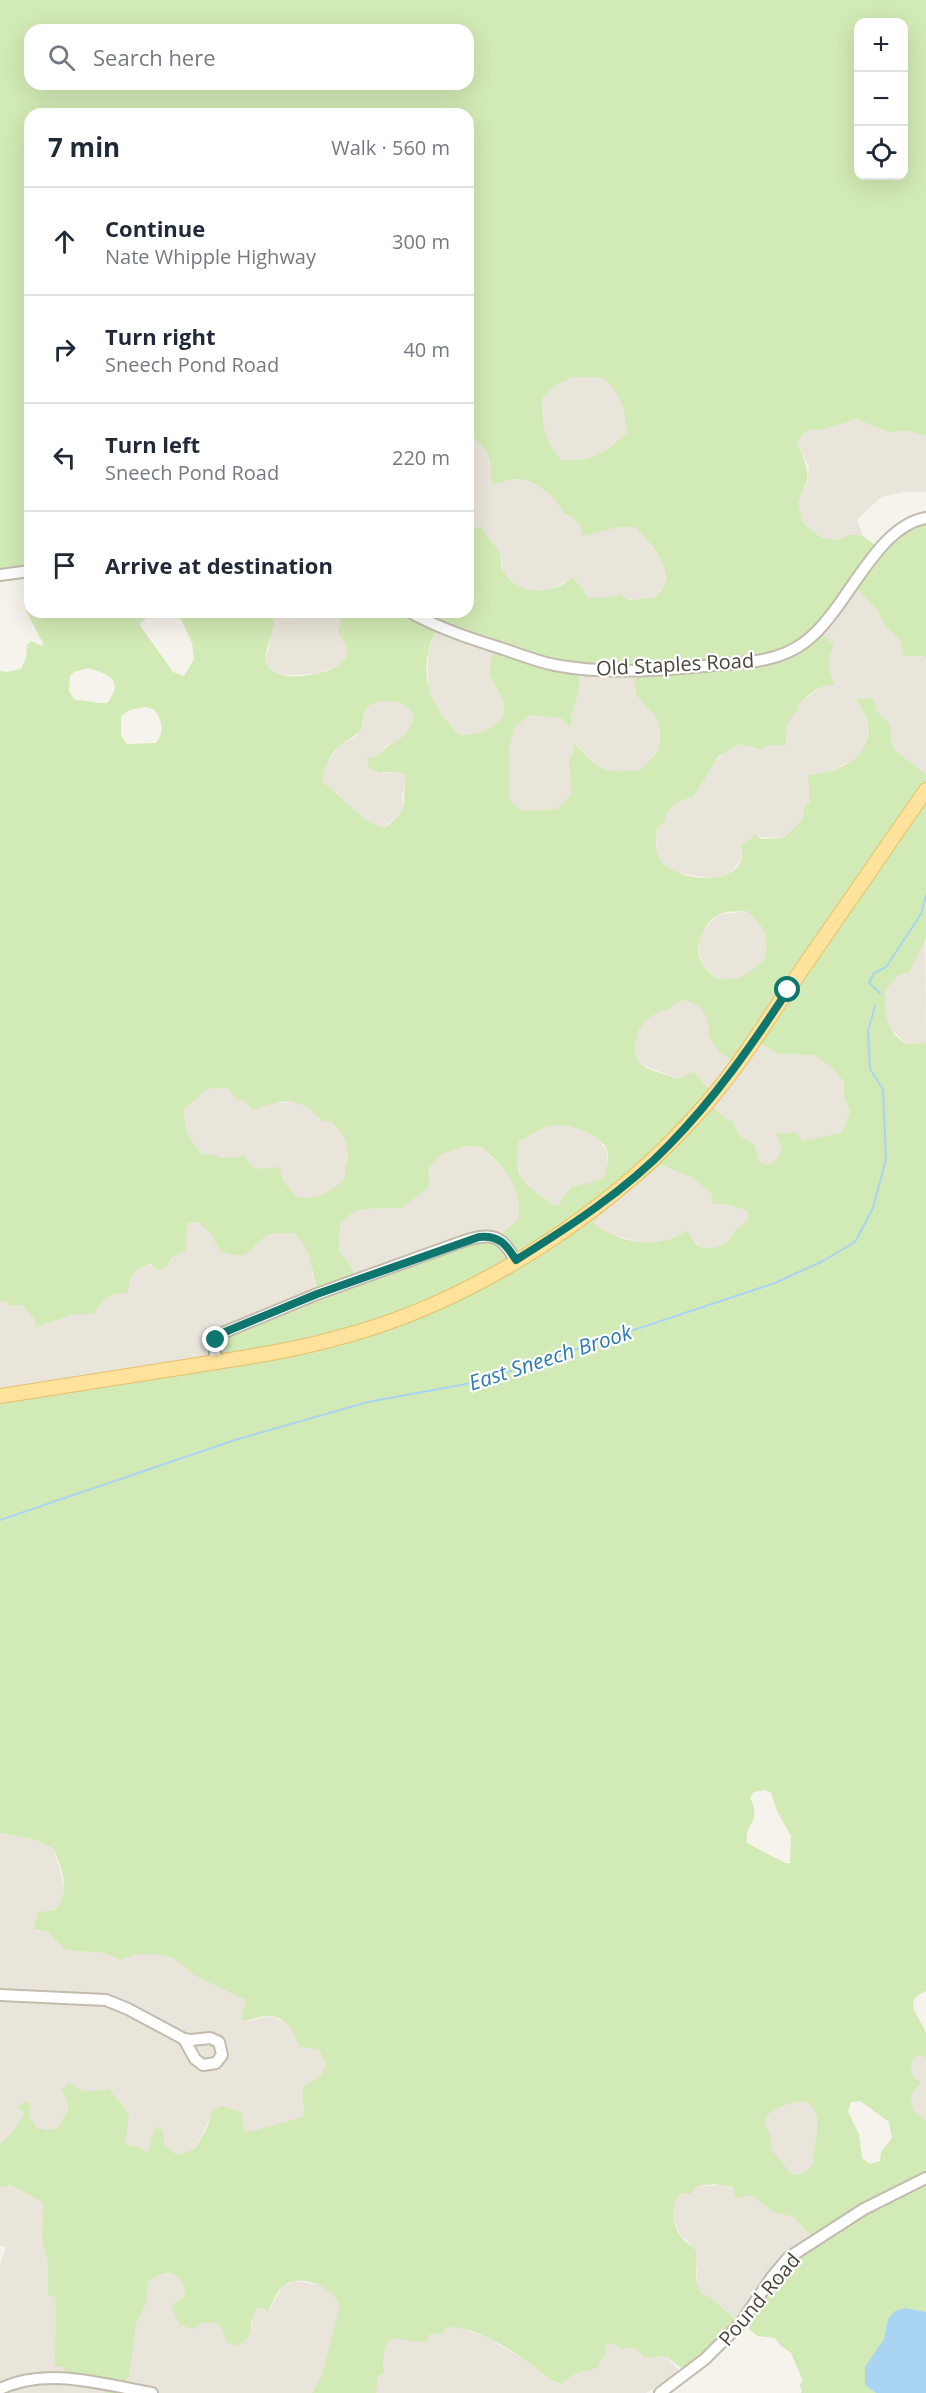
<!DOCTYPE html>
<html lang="en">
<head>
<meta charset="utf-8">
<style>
  body { margin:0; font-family:"Open Sans",sans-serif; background:#f2f2f3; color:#1f2937 }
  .controls { position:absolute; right:18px; top:18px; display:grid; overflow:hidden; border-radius:12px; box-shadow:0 6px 24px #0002 }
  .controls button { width:54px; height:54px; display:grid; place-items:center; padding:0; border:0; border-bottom:2px solid #e0e1e3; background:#fff; color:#1f2937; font:30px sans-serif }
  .stop { position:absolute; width:18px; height:18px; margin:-14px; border:4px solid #0f766e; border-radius:50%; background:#fff }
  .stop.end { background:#0f766e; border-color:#fff; box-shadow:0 2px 6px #0008 }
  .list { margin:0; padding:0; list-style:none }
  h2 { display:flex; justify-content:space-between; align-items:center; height:78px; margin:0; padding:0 24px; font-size:26px }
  h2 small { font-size:20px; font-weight:400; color:#747a83 }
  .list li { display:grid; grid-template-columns:39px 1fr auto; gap:18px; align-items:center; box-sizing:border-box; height:108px; padding:0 24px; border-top:2px solid #e0e1e3 }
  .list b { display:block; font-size:22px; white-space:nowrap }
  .list p { margin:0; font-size:20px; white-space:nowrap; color:#747a83 }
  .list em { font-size:20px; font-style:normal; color:#747a83 }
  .icon { flex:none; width:33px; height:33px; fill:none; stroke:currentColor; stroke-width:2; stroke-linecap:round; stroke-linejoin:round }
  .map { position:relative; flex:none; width:926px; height:2393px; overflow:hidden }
  .search { position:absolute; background:#fff; box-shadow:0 6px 24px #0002; left:24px; top:24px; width:450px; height:66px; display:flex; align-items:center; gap:15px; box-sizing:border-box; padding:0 21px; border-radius:18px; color:#747a83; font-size:22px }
  .panel { position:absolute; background:#fff; box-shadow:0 6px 24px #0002; left:24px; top:108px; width:450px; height:510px; border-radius:18px }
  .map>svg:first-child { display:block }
  .residential { fill:#eae5da }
  .green { fill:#d2eab5; fill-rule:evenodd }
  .water { fill:#a9d4f2 }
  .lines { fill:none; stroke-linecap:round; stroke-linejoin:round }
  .stream { stroke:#a9d4f2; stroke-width:2 }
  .minor-casing { stroke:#c2bbae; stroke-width:14 }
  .major-casing { stroke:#e6c16a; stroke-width:16 }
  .minor { stroke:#fff; stroke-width:10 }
  .major { stroke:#ffe39c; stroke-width:14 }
  .route { stroke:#0f766e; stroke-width:8 }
  .labels { text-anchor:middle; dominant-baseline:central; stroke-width:4.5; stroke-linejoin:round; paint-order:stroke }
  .street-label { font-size:20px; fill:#4b4439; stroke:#fff }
  .water-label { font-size:21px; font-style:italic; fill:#2e7ab2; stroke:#fff }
</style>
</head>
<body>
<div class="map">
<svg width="926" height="2393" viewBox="0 0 926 2393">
  <rect width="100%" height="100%" fill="#f6f3ec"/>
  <g class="residential">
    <path d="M573,377H602L618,393L626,410L627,432L599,456L578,460H562L551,448L543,432L542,399L555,386Z"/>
    <path d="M856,419L888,432L908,431L926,436V492H905L881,497L857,520L863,536L850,534L838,540L822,538L803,523L798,501L806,486L809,468L797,442L806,431L825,429Z"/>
    <path d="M468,435H473L484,447L497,484L511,479L522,480L537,485L553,496L564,513H568L580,524L584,535L619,527H635L648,540L660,558L665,570V585L654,598L628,600L620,594L605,598H589L573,578L547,591H531L517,586L503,572L501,556L471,530L468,529Z"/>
    <path d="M855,587L876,608L884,624L901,642L926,659V775L895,750L892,745L890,724L877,711L873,698L856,699L868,723L867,745L859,757L825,774L810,786V801L804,808L802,820L784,838L753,837L741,846L740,861L729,874L715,879L672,872L659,859L656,852L657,829L665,821L666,814L677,802L693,797L710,768L727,750L739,744L759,749L769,745H785V728L788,720L798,710L799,704L825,684L829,672V653L817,629Z"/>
    <path d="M271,612H337L341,623L338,631L347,649L346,657L340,665L315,674L280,675L267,666L265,656L269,649Z"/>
    <path d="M439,626L495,647L490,676L504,701L503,717L488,731L475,736L460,735L442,718L436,708L428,687V651Z"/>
    <path d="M580,668L634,670L636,695L656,717L660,731L659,750L640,770L613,773L598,766L575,744L574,751L569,759L571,795L558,809L520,811L509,799V746L514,728L529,715L561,718L571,728V717L579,690Z"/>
    <path d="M383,701H397L409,707L415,718L410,731L404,737L385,747L377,757L383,774L399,771L406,775L407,780L402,795L403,809L398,817L388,823L384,828L367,821L322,781L324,767L339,746L357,736L364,723L363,713L368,706Z"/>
    <path d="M747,911L761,926L767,936L766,958L745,977L734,980L717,979L703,965L699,953V938L706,927L718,915Z"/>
    <path d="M925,938L926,1043L908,1044L889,1028L885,1020V991Z"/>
    <path d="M682,1000L692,1001L708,1015L710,1026L708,1035L718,1051L738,1066L760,1042L777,1054L814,1055L832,1068L844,1082V1096L850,1113L842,1134L803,1141L776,1134L781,1145L779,1156L769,1165H764L758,1162L755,1145L740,1136L732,1121L726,1119L710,1104L715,1094L699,1081L694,1072L677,1079L641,1064L635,1055L634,1045L635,1037L642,1023L659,1011L669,1009L674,1004Z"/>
    <path d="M227,1088L237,1100H243L253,1110L271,1103L299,1102L311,1109L322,1121H331L345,1137L349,1148L348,1162L345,1167V1178L333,1190L315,1198H298L287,1188L280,1173L255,1169L243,1155L236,1158H221L217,1155H203L193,1145L184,1127V1110L207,1089Z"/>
    <path d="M566,1125L597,1136L607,1152L608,1167L603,1180L571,1187L558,1205H550L549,1200L525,1186L515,1160L519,1141L548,1126Z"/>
    <path d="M465,1146L481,1147L512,1178L519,1201V1218L499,1237L356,1278L348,1262L339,1251L340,1225L352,1213L364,1209L402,1208L428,1168L442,1154Z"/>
    <path d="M660,1165L692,1178L711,1193L714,1204H726L748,1211V1220L735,1230L728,1242L709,1250L700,1247L692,1238L680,1234L663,1241L646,1243L612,1235L591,1222Z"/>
    <path d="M198,1222L211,1234L220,1251L245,1255L268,1234L294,1232L306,1245L312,1262V1274L318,1293L228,1358L0,1397V1301H5L10,1306L22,1305L35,1320V1328L73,1314L85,1313L98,1307L107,1298L121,1292L130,1277L143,1266L168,1265L187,1223Z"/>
    <path d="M0,1833L36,1840L54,1849L67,1896L55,1910L36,1919L35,1930L48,1932L65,1950L104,1953L120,1960L136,1954H157L173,1958L195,1976L246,2000L243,2014L250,2021L270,2016L286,2022L294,2031L299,2046L319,2050L327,2066L323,2104L247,2176L213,2111L195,2149L177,2155L164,2145L156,2128L148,2154L138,2147L125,2144L85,2092L69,2083V2109L58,2128L47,2131L37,2128L29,2116L30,2104L23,2105L17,2108L23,2111L24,2114L13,2131L0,2144Z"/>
    <path d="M919,2055L926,2058V2121L913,2110L911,2095L921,2082L914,2078L911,2069L913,2059Z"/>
    <path d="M800,2101L809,2103L813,2108L818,2126L817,2144L813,2154L814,2164L804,2173L792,2175L786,2169L772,2150L770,2134L764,2124L766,2115L772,2110Z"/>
    <path d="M724,2183L735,2190L754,2197L773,2212L794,2217L811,2237L739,2323L701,2294L696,2281L697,2271L691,2245L681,2236L672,2217L674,2202L680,2193L698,2186H712Z"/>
    <path d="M11,2185L43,2203L42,2240L48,2263V2296L60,2298L107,2385L105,2393H0V2265L6,2247L0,2246V2187Z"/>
    <path d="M162,2273L176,2275L182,2281L185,2290L184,2297L202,2322L216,2323L223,2330L252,2328V2314L256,2309L262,2308L268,2312L283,2286L296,2281L324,2286L338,2300L343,2316L321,2393H134L125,2387L131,2337L138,2315L146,2304L149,2281Z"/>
    <path d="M446,2327H457L486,2337L530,2363L556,2383L562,2384L574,2374L598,2368L599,2362L605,2356V2346L611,2343L621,2349L629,2346L636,2348L645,2358L666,2356L681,2373L646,2393H367L374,2378L384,2373L383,2354L389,2341L396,2336L442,2334Z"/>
  </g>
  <path class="green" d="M0,0H926V436L908,431L888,432L856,419L825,429L806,431L797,442C808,470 813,473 798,501L803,523L822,538L838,540L850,534L863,536L878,547L926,516V659L922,656H904L901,642L884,624L876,608L855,587L817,629L834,645C826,659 828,671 835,685C819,684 811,693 799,704L798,710C786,722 785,728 786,745H769L760,749L739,744L719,756L693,797L677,802L666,814V821L657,829C657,837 654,849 658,856C669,880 732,889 741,860C742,856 741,850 741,846L753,837V833L761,839L784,838L802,820L804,808L810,801L808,775C836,773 873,759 868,724C867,716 859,706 856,699L873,698L877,711L890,724L892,745L895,750L926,775V938L909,972L898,975L885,991C885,1013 884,1033 908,1044L926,1043V1991C899,2001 922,2018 926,2034C926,2041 926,2051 926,2058L919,2055L913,2059L911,2069L914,2078L921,2082L911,2095L913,2110L926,2121V2312L906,2308L888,2319L884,2339L865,2385L876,2393H801L802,2389L799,2385L803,2381L791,2353L781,2346L775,2338L757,2336L741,2322L811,2237L794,2217L773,2212L754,2197L747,2195L737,2199L732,2187C724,2183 707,2184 698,2186L690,2194L680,2193C670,2208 671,2223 682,2238C686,2243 692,2246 696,2251V2281L701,2294L710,2297L739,2323L711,2352L681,2368L666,2356L645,2358C637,2349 633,2345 621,2349L611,2343L605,2346V2356L599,2362L598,2368L574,2374L562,2384C550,2382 541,2371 531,2364C508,2348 475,2326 446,2327L442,2334L428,2335L427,2343L393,2338C382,2346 383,2360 384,2373L378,2376L376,2393H312L321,2378L340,2307C334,2287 300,2271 282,2287C275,2294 272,2304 268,2312L262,2308L256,2309C246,2323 258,2335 237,2346L226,2342L223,2330L216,2323L202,2322L194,2329L180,2325L171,2306L184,2297C187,2284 177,2270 162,2274C158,2275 153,2279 149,2281L146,2304L136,2322L129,2377H127L125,2387L134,2393H105L107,2385L64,2376L65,2367L55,2366L56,2297L48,2296V2263L42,2240L43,2203L11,2185L0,2187V2144L13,2131L24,2114L23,2111L16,2107L27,2101L30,2104L29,2116L37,2128L47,2130L58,2128C67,2111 74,2106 61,2090L69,2083L85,2092L109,2089L129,2114L125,2144L138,2147L148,2153L155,2127L163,2130L164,2145L177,2155L195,2149L206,2130L213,2110L222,2106L241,2112L245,2133L303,2117C307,2105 299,2099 304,2086L321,2075L326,2065L319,2050L299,2046C294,2031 288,2018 270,2016C261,2015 251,2021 241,2020L246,2000L195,1976L173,1958L157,1954H136L120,1960L104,1953L65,1950L48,1932L34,1929L38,1912L55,1910C72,1890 62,1871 54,1849L36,1840L0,1833V1397L228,1358L225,1346V1337L318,1292C309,1266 315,1254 294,1233L268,1234L245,1255H231L220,1251L211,1234L198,1222L187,1223L186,1250L171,1258L168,1265L159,1271L151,1264C133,1269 129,1277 128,1293C112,1291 101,1301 94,1314H73L35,1328V1320L22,1305L10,1306L5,1301H0V671L7,672L21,669L26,658L27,645L31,641L39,645H44L26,611L30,604V612H154L139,624L173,672L184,676L194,659L192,643L181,619L169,612H213L222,617L235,612H271L274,624L265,656L267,666C270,668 275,673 279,674C293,681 345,673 347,653C347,646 341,638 338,631L341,623L337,612H468V529L481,527C487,536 495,545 500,554C502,559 500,567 504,572C519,597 553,595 573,577L589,598H605L620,594L628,600L654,598C658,594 664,589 665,583C670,563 648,540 635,527H619L583,536L580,524L568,514L564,513C555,496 536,479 514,479C506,480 499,484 491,484C493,463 488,450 473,436L468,435V114H30V402C23,408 23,413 25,421L30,424V582L23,578L22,571L0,575ZM858,22H904V176H858ZM30,30H468V84H30ZM573,377H602C621,396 625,404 627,432C602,454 597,461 562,460C542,439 543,427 542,399L555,386ZM439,626L495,647L490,664V676L504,701L503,717C489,730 480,736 460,735C434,711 422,688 428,652C429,644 435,634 439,626ZM88,668C107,674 126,679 107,703C96,704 87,700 75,700L69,691L70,676L74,672ZM580,668L634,670L636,695L656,717L660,731L659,750L640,770C600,774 602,771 574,743V751L569,759L571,795L557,809L521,811L509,799V747L514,728L529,715L561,718L571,728V717L579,690ZM383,701C397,701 410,703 414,718C406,743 391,739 377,757L367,758L369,768C383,777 393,768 406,775L403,809L398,817L384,828L367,821L322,781C324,768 329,754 341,745C355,734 365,734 363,713L368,706ZM145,707L154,709C162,719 165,733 156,743L127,744L121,735V716L130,710ZM747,911C766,930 767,931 766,958C748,974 743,981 717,979C713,975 707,971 703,965C692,949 702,924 718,915C726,910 738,912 747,911ZM682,1000C700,1002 712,1017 708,1035L718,1051L737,1065L760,1042L777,1054L814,1055L832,1068L844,1082V1096L850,1112L842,1133L803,1141L795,1132L776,1134L781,1145L779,1156L769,1165L759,1162L755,1145L740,1136L732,1121L726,1119L710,1104L716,1094C705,1086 702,1081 694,1072L677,1079C667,1075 651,1071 642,1065C637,1061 635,1053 635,1048C634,1027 650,1013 669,1009L674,1004ZM227,1088L237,1100H243L253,1110C284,1099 299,1095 322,1121H331C345,1137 349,1141 348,1162L345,1166V1178C329,1194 320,1198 298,1198C289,1189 280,1180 280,1167L255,1169L243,1155L236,1158H221L217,1155H203C189,1141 184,1130 184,1110L207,1089ZM566,1125C596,1135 619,1142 603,1179L571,1187L558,1205H550L549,1201C522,1184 512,1175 519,1141L548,1126ZM465,1146L481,1147C506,1169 520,1183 519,1218L499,1237L478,1235L356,1278L348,1262L339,1251L340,1225L352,1213L364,1209L402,1208L429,1187L428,1168L442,1154ZM661,1165L692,1178L711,1193L713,1204H726L748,1211V1220L735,1230L728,1242C709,1250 698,1254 688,1231C680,1234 671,1239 662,1241C639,1246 609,1237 592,1222ZM765,1790L771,1793L777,1811L791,1836L790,1863H785L747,1843C744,1821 763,1823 750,1798L754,1792ZM800,2101L809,2103C826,2125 812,2141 813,2164L804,2173L792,2175L772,2150L770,2134L764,2124C767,2107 786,2106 800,2101ZM860,2101L889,2122L892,2138L881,2152L880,2161L870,2164L862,2158L859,2134L848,2112L851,2102Z"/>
  <path class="water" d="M906,2308L926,2312V2393H876L865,2385V2367L884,2339L888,2319L895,2311Z"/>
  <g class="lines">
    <g class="stream">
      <path d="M880,993L869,983L874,973L886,967L921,914L926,895"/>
      <path d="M0,1520L235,1440L368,1402L477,1382L775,1283L823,1261L855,1242L873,1208L886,1159L883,1089L870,1069L868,1031L875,1006"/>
    </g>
    <defs>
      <g id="minor">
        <path d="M0,575L30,571"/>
        <path d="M410,612C436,627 465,637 494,646C514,652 534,661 555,665C606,675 662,670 714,665C745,663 779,662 805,642C847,611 874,527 926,518"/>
        <path d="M215,1362V1341L220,1334L317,1294L464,1241C493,1232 501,1235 516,1261"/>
        <path d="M0,1995L106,2000L128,2009L184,2039"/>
        <path d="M210,2038L219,2042L222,2055L216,2063L203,2065L195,2059L184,2039L191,2040Z"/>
        <path d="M0,2389C48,2366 104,2385 152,2393"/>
        <path d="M660,2393L705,2359L741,2323L772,2277L788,2258L864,2209L926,2178"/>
      </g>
      <path id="major" d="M0,1396C64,1386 128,1376 191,1366C242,1358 292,1351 341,1337C477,1301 616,1209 707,1103C738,1067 763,1027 789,988C834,922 880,856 926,790"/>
    </defs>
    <use href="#minor" class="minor-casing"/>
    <use href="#major" class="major-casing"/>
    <use href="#minor" class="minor"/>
    <use href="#major" class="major"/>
  </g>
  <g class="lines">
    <path class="route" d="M216,1340L220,1334L317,1294L479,1237C499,1235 506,1244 516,1260C569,1227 625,1191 669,1145C715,1098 752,1045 788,990"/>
  </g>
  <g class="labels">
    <g class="street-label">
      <text transform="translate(675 664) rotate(-3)">Old Staples Road</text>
      <text transform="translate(759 2299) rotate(-50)">Pound Road</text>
    </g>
    <g class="water-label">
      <text transform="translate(550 1357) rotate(-18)">East Sneech Brook</text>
    </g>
  </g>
</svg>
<div class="controls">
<button>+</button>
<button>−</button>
<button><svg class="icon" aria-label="locate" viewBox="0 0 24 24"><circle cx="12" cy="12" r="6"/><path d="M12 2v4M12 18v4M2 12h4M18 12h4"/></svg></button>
</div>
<div class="stop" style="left:788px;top:990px"></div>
<div class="stop end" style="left:216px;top:1340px"></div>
<div class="search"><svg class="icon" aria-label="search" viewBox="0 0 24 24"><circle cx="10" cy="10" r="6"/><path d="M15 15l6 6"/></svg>Search here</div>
<section class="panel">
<h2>7 min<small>Walk · 560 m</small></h2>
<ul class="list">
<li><svg class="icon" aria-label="ahead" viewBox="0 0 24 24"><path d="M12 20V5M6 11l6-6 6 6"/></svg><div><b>Continue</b><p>Nate Whipple Highway</p></div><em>300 m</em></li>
<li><svg class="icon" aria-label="right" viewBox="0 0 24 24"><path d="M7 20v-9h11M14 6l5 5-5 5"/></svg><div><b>Turn right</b><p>Sneech Pond Road</p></div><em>40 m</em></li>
<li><svg class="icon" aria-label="left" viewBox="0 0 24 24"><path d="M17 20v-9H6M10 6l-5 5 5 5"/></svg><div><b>Turn left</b><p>Sneech Pond Road</p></div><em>220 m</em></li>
<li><svg class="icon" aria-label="arrive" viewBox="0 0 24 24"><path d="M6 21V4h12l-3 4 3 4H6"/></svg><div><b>Arrive at destination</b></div></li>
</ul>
</section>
</div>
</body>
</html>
